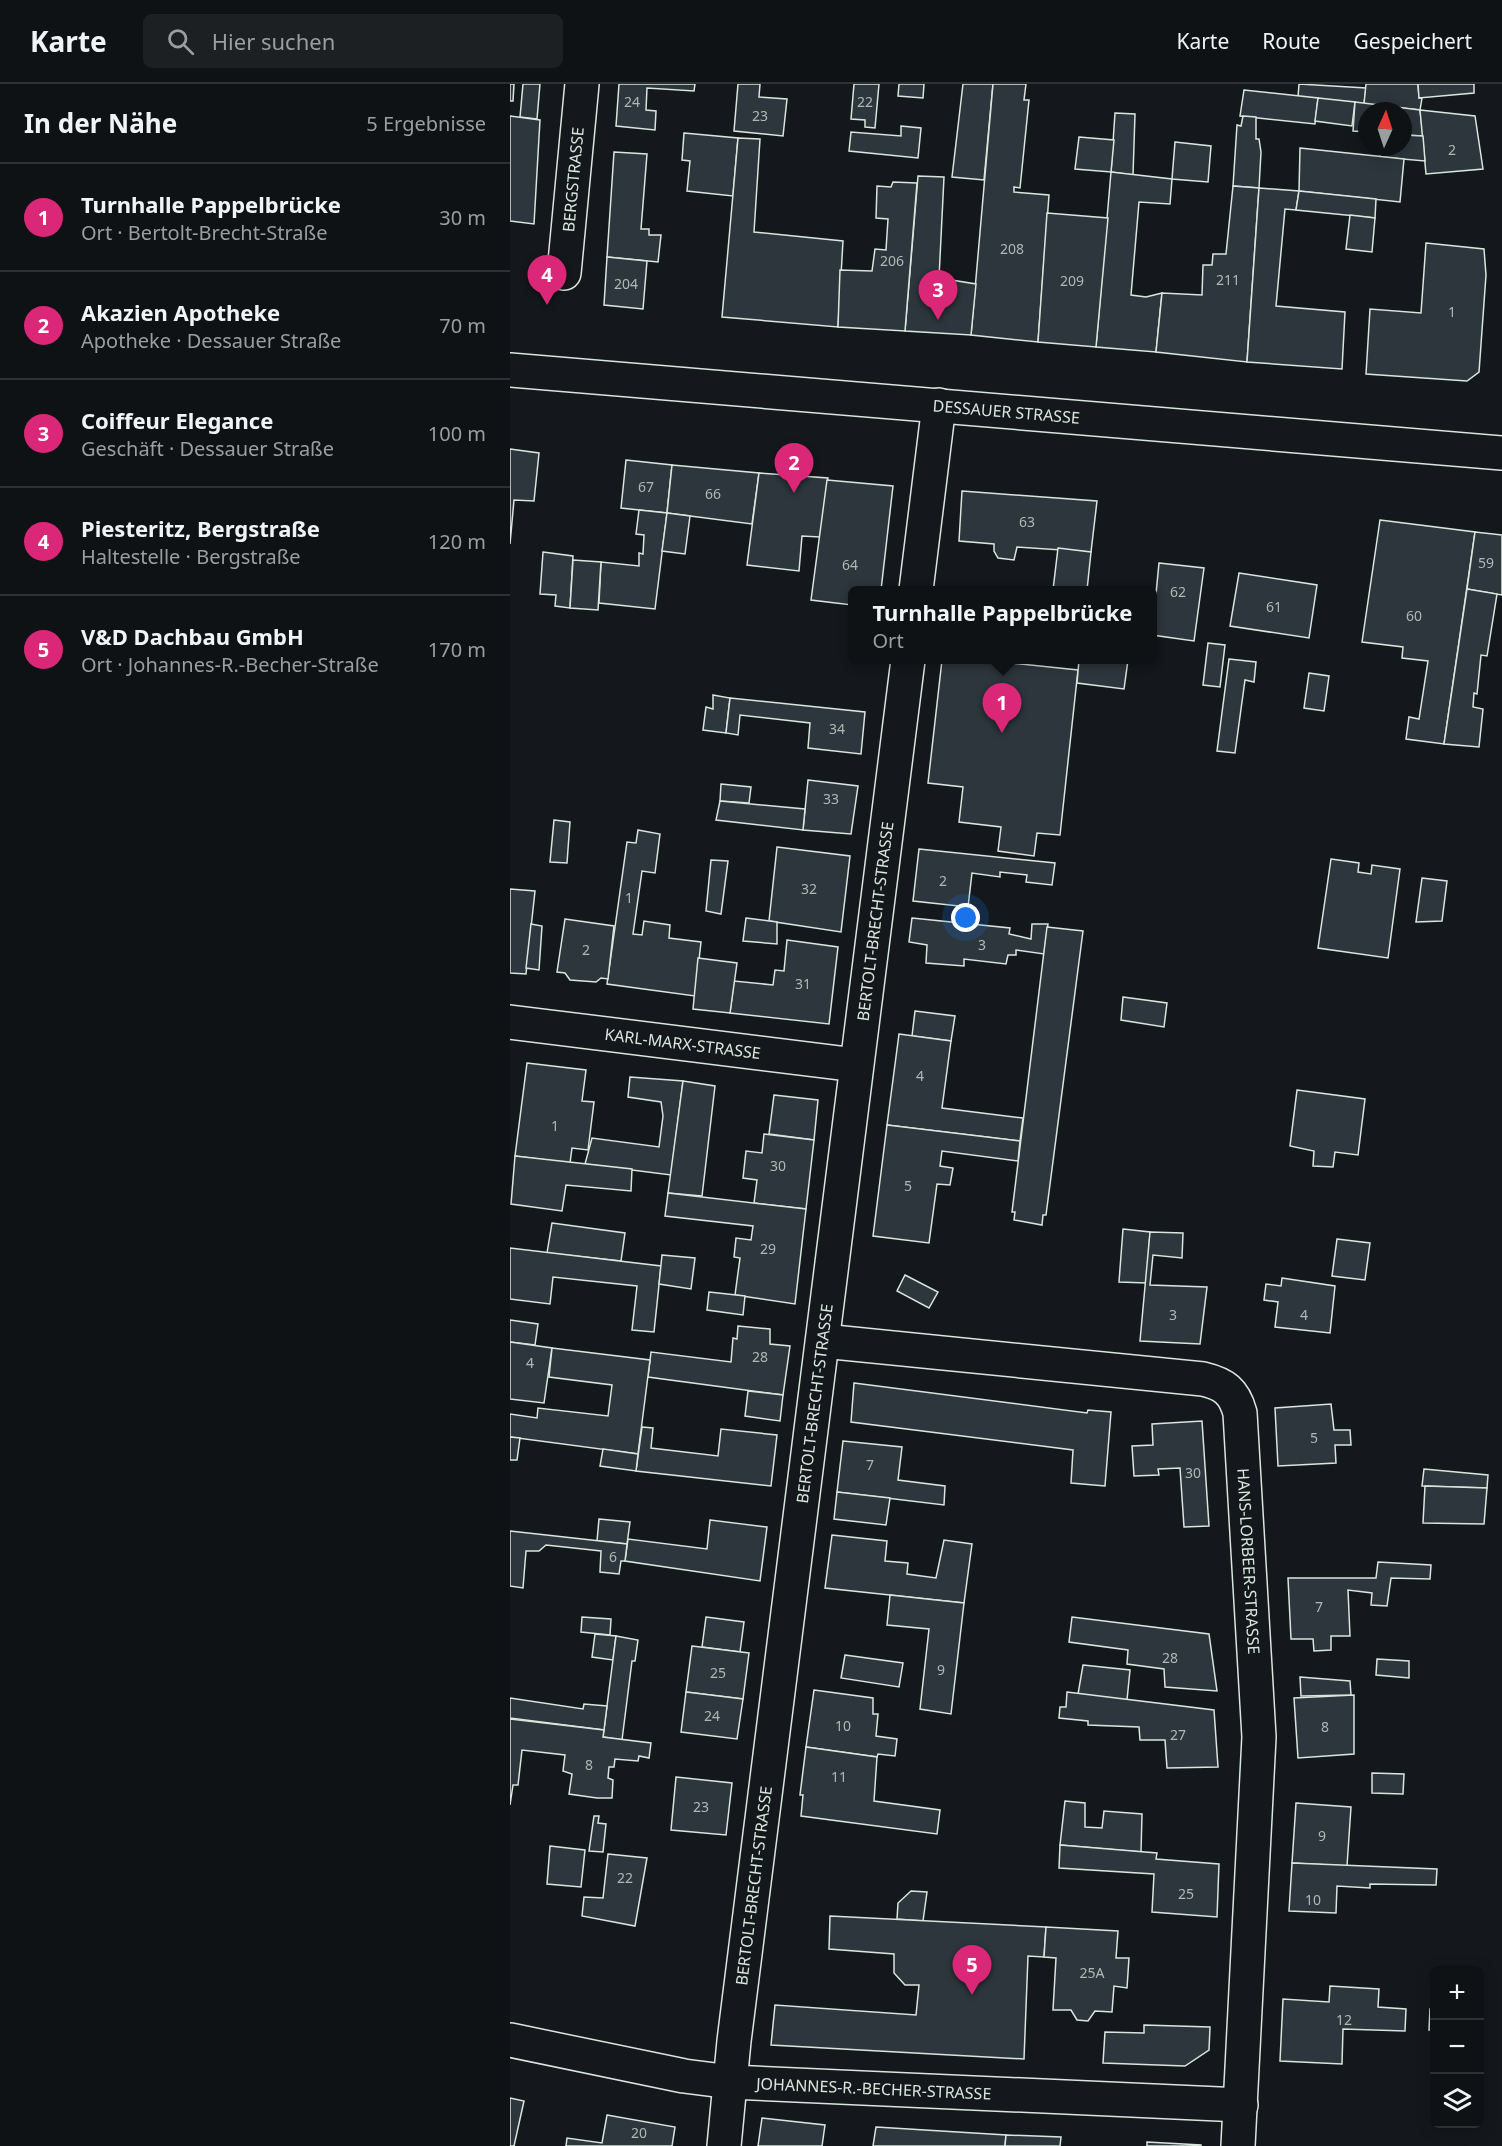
<!DOCTYPE html>
<html lang="de">
<head>
<meta charset="utf-8">
<style>
  body { margin:0; font-family:"Noto Sans",sans-serif; background:#1d2022; color:#f1f3f6 }
  .controls { position:absolute; right:18px; bottom:18px; display:grid; overflow:hidden; border-radius:9px; box-shadow:0 3px 15px #0003 }
  .controls button { width:54px; height:54px; display:grid; place-items:center; padding:0; border:0; border-bottom:2px solid #2f3234; background:#0f1215; color:#f1f3f6; font:30px sans-serif }
  .compass { position:absolute; left:848px; top:18px; width:54px; height:54px; border-radius:50%; background:#0f1215; box-shadow:0 3px 15px #0003; rotate:3deg }
  .you { position:absolute; left:456px; top:834px; width:21px; height:21px; margin:-15px; border:4px solid #fff; border-radius:50%; background:#1a73e8; box-shadow:0 0 0 9px #1a73e833 }
  .badge { display:grid; place-items:center; width:39px; height:39px; border-radius:50%; background:#db2777; color:#fff; font-size:20px; font-weight:700 }
  .pin { position:absolute; translate:-50% -50px; filter:drop-shadow(0 2px 3px #0008) }
  .pin::after { content:''; position:absolute; top:32px; width:21px; height:18px; background:inherit; clip-path:polygon(0 0,100% 0,50% 100%) }
  .popup { position:absolute; left:338px; top:502px; width:309px; height:78px; box-sizing:border-box; display:grid; place-content:center; border-radius:9px; background:#0f1215; filter:drop-shadow(0 2px 4px #0005); font-size:20px; white-space:nowrap; color:#9b9ea0 }
  .popup b { font-size:22px; color:#f1f3f6 }
  .popup::after { content:''; position:absolute; left:50%; top:100%; margin-left:-12px; border:12px solid transparent; border-top-color:#0f1215 }
  .list { margin:0; padding:0; list-style:none }
  h2 { display:flex; justify-content:space-between; align-items:center; height:78px; margin:0; padding:0 24px; font-size:26px }
  h2 small { font-size:20px; font-weight:400; color:#9b9ea0 }
  .list li { display:grid; grid-template-columns:39px 1fr auto; gap:18px; align-items:center; box-sizing:border-box; height:108px; padding:0 24px; border-top:2px solid #2f3234 }
  .list b { display:block; font-size:22px; white-space:nowrap }
  .list p { margin:0; font-size:20px; white-space:nowrap; color:#9b9ea0 }
  .list em { font-size:20px; font-style:normal; color:#9b9ea0 }
  .icon { flex:none; width:33px; height:33px; fill:none; stroke:currentColor; stroke-width:2; stroke-linecap:round; stroke-linejoin:round }
  .map { position:relative; flex:none; width:992px; height:2062px; overflow:hidden }
  header { display:flex; align-items:center; gap:36px; box-sizing:border-box; height:84px; padding:0 30px; background:#0f1215; border-bottom:2px solid #2f3234 }
  header strong { font-size:28px }
  nav { display:flex; gap:33px; margin-inline-start:auto; font-size:21px }
  .search { width:420px; height:54px; background:#1d2022; display:flex; align-items:center; gap:15px; box-sizing:border-box; padding:0 21px; border-radius:9px; color:#9b9ea0; font-size:22px }
  main { display:flex }
  aside { flex:1; background:#0f1215 }
  .map>svg:first-child { display:block }
  .building { fill:#2c363c; stroke:#d8e6dc; stroke-width:1.5 }
  .lines { fill:none; stroke-linecap:round; stroke-linejoin:round }
  .street-casing { stroke:#d8e6dc; stroke-width:36 }
  .primary-casing { stroke:#d8e6dc; stroke-width:36 }
  .street { stroke:#14181c; stroke-width:33 }
  .primary { stroke:#14181c; stroke-width:33 }
  .labels { text-anchor:middle; dominant-baseline:central; stroke-width:4.5; stroke-linejoin:round; paint-order:stroke }
  .number-label { font-size:14px; fill:#adbab4 }
  .street-label { font-size:16px; fill:#d8e6dc; stroke:#14181c }
</style>
</head>
<body>
<header>
<strong>Karte</strong>
<div class="search"><svg class="icon" aria-label="search" viewBox="0 0 24 24"><circle cx="10" cy="10" r="6"/><path d="M15 15l6 6"/></svg>Hier suchen</div>
<nav><a>Karte</a><a>Route</a><a>Gespeichert</a></nav>
</header>
<main>
<aside>
<h2>In der Nähe<small>5 Ergebnisse</small></h2>
<ul class="list">
<li><span class="badge">1</span><div><b>Turnhalle Pappelbrücke</b><p>Ort · Bertolt-Brecht-Straße</p></div><em>30 m</em></li>
<li><span class="badge">2</span><div><b>Akazien Apotheke</b><p>Apotheke · Dessauer Straße</p></div><em>70 m</em></li>
<li><span class="badge">3</span><div><b>Coiffeur Elegance</b><p>Geschäft · Dessauer Straße</p></div><em>100 m</em></li>
<li><span class="badge">4</span><div><b>Piesteritz, Bergstraße</b><p>Haltestelle · Bergstraße</p></div><em>120 m</em></li>
<li><span class="badge">5</span><div><b>V&amp;D Dachbau GmbH</b><p>Ort · Johannes-R.-Becher-Straße</p></div><em>170 m</em></li>
</ul>
</aside>
<div class="map">
<svg width="992" height="2062" viewBox="0 0 992 2062">
  <rect width="100%" height="100%" fill="#14181c"/>
  <g class="building">
    <path d="M0,0H4L3,17H0Z"/>
    <path d="M13,0H30L27,35L10,33Z"/>
    <path d="M109,0H185L184,7L137,4L136,26L146,27L145,46L106,42Z"/>
    <path d="M228,0H250L249,13L277,15L273,52L224,47Z"/>
    <path d="M344,0H369L365,44L355,43V36L341,35Z"/>
    <path d="M389,0H414L413,14L388,12Z"/>
    <path d="M453,0H483L474,96L442,93Z"/>
    <path d="M483,0H516L514,16H519L510,104L504,103V108L539,111L528,258L461,251Z"/>
    <path d="M789,0L856,4L854,20L788,13Z"/>
    <path d="M856,0H908L909,14H912L910,26L854,20Z"/>
    <path d="M908,0H964V9L909,14Z"/>
    <path d="M734,6L808,14L805,40L730,32Z"/>
    <path d="M808,14L845,18L842,42L805,37Z"/>
    <path d="M845,18L910,26L913,52L893,51V27H857V48L843,47Z"/>
    <path d="M910,26L965,32L973,85L916,90Z"/>
    <path d="M605,29L625,30L623,91L601,88Z"/>
    <path d="M0,32L30,36L24,140L0,137Z"/>
    <path d="M733,32L746,33V55H749L751,68L749,104L723,102L727,41L731,42Z"/>
    <path d="M391,42L411,44L408,74L339,67L341,48L391,52Z"/>
    <path d="M174,49L228,54L223,112L177,107L180,77L172,76Z"/>
    <path d="M893,51L913,52L915,77L870,73V63H893Z"/>
    <path d="M569,53L604,56L601,88L565,85Z"/>
    <path d="M228,54L250,55L244,148L333,157L328,243L212,233Z"/>
    <path d="M665,58L701,62L698,98L662,95Z"/>
    <path d="M790,64L894,75L890,118L789,107Z"/>
    <path d="M104,68L137,70L131,145H139V151H151L148,178L97,173Z"/>
    <path d="M601,88L662,95L660,120L629,118L621,211L636,213L652,209L646,268L586,263Z"/>
    <path d="M408,92L434,93L429,194L466,200L461,251L395,247Z"/>
    <path d="M383,98L407,99L395,247L328,243L330,186L362,187L365,165L376,166L378,135L366,134L367,102L381,103Z"/>
    <path d="M723,102L749,104L737,278L646,268L652,209L692,211L693,181H702L703,170H716Z"/>
    <path d="M749,104L789,107L786,126L775,125L766,222L835,228L832,285L737,278Z"/>
    <path d="M789,107L866,115L865,134L786,126Z"/>
    <path d="M537,129L598,134L586,263L528,258Z"/>
    <path d="M840,131L865,134L862,168L836,165Z"/>
    <path d="M916,159L974,165L976,191L969,288L957,297L856,290L860,225L911,229Z"/>
    <path d="M97,173L137,177L133,225L94,221Z"/>
    <path d="M0,365L29,369L24,417L4,416L0,460Z"/>
    <path d="M116,376L162,381L157,429L111,424Z"/>
    <path d="M162,381L249,389L242,440L157,429Z"/>
    <path d="M249,389L318,394L310,453L292,452L289,487L237,481Z"/>
    <path d="M317,396L383,402L371,506H342V521L301,516Z"/>
    <path d="M452,407L587,417L581,468L507,463L504,476L488,474L484,467V460L449,457Z"/>
    <path d="M129,426L157,429L145,525L89,519L91,478L129,482V469L133,470L134,451L126,450Z"/>
    <path d="M157,429L180,432L175,470L152,467Z"/>
    <path d="M870,436L965,448L934,660L896,655L899,633L909,635L918,577L892,574L893,563L852,558Z"/>
    <path d="M965,448L992,451V511L957,505Z"/>
    <path d="M548,464L581,468L577,506H543Z"/>
    <path d="M33,468L63,472L60,524L45,522L46,511L30,510Z"/>
    <path d="M63,476L91,478L88,526L60,524Z"/>
    <path d="M649,479L694,484L684,557L642,551Z"/>
    <path d="M729,489L807,501L799,554L720,542Z"/>
    <path d="M957,505L987,510L977,572L971,571L967,610L964,609L963,623L973,625L969,663L934,660Z"/>
    <path d="M698,559L715,561L710,603L693,601Z"/>
    <path d="M719,575L746,578L744,598L735,596L725,669L707,667Z"/>
    <path d="M432,576H473L568,586L550,751L527,749L524,772L488,767L491,743L449,738L453,703L418,699Z"/>
    <path d="M569,576H618L614,605L567,599Z"/>
    <path d="M799,589L819,592L814,627L794,624Z"/>
    <path d="M203,611L220,614L216,649L193,646L196,623L203,625Z"/>
    <path d="M220,614L355,628L351,670L298,664L300,639L230,631L228,651L216,649Z"/>
    <path d="M298,696L348,702L341,750L293,746Z"/>
    <path d="M211,700L241,703L239,719L210,717Z"/>
    <path d="M210,717L295,725L293,746L206,736Z"/>
    <path d="M44,736L60,738L57,779L40,778Z"/>
    <path d="M128,746L150,750L145,789L132,787L123,850L132,851L134,837L160,841L159,854L191,858L185,912L97,900L117,758L126,759Z"/>
    <path d="M267,763L340,772L331,848L259,837Z"/>
    <path d="M409,765L545,779L542,801L516,798L517,791L490,788V793L462,789L458,823L403,817Z"/>
    <path d="M821,775L849,779L848,788L861,790L862,781L890,785L878,874L808,864Z"/>
    <path d="M201,776L218,777L211,830L196,827Z"/>
    <path d="M912,794L937,797L932,837L906,838Z"/>
    <path d="M0,805L25,807L16,890L0,889Z"/>
    <path d="M236,834L267,838V860L233,857Z"/>
    <path d="M402,834L500,844L499,850L521,855L522,840H538L534,870L506,866V871H498L496,880L454,875V882L416,879L417,861L399,858Z"/>
    <path d="M55,835L104,842L98,895L91,894L86,898L60,896L55,889L47,888Z"/>
    <path d="M21,840L32,842L29,886L16,884Z"/>
    <path d="M537,843L573,847L536,1131H533L532,1141L504,1136L505,1128H502Z"/>
    <path d="M277,856L328,863L319,940L220,929L224,897L263,901L265,886L274,887Z"/>
    <path d="M188,874L227,879L220,929L183,925Z"/>
    <path d="M613,913L657,919L654,943L611,936Z"/>
    <path d="M405,927L445,932L441,957L402,952Z"/>
    <path d="M389,950L441,957L432,1024L513,1034L510,1057L377,1041Z"/>
    <path d="M17,979L76,986L72,1017L84,1018L78,1066L62,1064L60,1079L5,1072Z"/>
    <path d="M120,993L173,997L161,1091L75,1080L82,1054L149,1063L153,1032L151,1018L118,1013Z"/>
    <path d="M173,997L205,1002L192,1112L158,1109Z"/>
    <path d="M787,1006L855,1015L848,1071L825,1068L823,1083L803,1082L804,1067L780,1062Z"/>
    <path d="M264,1011L308,1016L304,1056L259,1050Z"/>
    <path d="M377,1041L510,1057L508,1077L432,1067L430,1082L443,1084L440,1101L427,1100L419,1159L363,1152Z"/>
    <path d="M254,1050L304,1056L296,1125L244,1119L247,1096L233,1094L236,1067L252,1069Z"/>
    <path d="M5,1072L122,1085L121,1107L56,1101L52,1127L1,1120Z"/>
    <path d="M158,1109L296,1125L285,1220L225,1211L230,1174L224,1173L226,1154L241,1156L243,1142L155,1132Z"/>
    <path d="M42,1139L115,1149L111,1177L37,1169Z"/>
    <path d="M613,1145L640,1148L637,1199L609,1198Z"/>
    <path d="M640,1148L673,1149L672,1174L643,1171L640,1201L697,1203L690,1260L630,1257Z"/>
    <path d="M827,1155L860,1159L855,1196L822,1192Z"/>
    <path d="M0,1164L151,1182L144,1248L122,1246L127,1202L43,1193L40,1220L0,1215Z"/>
    <path d="M152,1171L185,1174L181,1205L149,1200Z"/>
    <path d="M395,1191L428,1208L419,1224L387,1207Z"/>
    <path d="M772,1194L825,1202L820,1249L765,1243L768,1218L754,1216L756,1200L771,1202Z"/>
    <path d="M199,1208L235,1212L233,1231L197,1226Z"/>
    <path d="M0,1236L28,1240L25,1261L0,1258Z"/>
    <path d="M228,1242L260,1245V1260L280,1262L273,1311L138,1293L141,1268L221,1278L223,1254L227,1255Z"/>
    <path d="M0,1258L42,1264L34,1319L0,1315Z"/>
    <path d="M42,1264L140,1276L128,1370L0,1353V1330L27,1334L28,1324L98,1332L102,1301L39,1293Z"/>
    <path d="M344,1299L577,1329L578,1326L601,1328L595,1402L561,1399L563,1366L341,1338Z"/>
    <path d="M238,1307L273,1311L270,1337L235,1332Z"/>
    <path d="M821,1320L824,1346H840L841,1361H825L826,1379L768,1382L765,1324Z"/>
    <path d="M692,1337L699,1442L674,1443L670,1384L648,1385L649,1391L624,1392L622,1362L643,1361L642,1340Z"/>
    <path d="M132,1343L143,1344L141,1364L208,1372L211,1345L267,1351L261,1402L126,1387Z"/>
    <path d="M0,1353L10,1354L7,1376H0Z"/>
    <path d="M333,1357L392,1363L388,1396L435,1402L434,1421L327,1408Z"/>
    <path d="M93,1365L128,1370L126,1387L90,1382Z"/>
    <path d="M914,1385L978,1391L977,1404L912,1402Z"/>
    <path d="M915,1402L977,1404L974,1440L913,1439Z"/>
    <path d="M327,1408L380,1414L376,1441L324,1435Z"/>
    <path d="M89,1435L120,1438L117,1460L87,1457Z"/>
    <path d="M200,1436L257,1443L250,1497L115,1477L118,1455L197,1465Z"/>
    <path d="M0,1447L117,1460L115,1477H111L109,1490L90,1488L91,1467L36,1461L29,1467H16L13,1504L0,1502Z"/>
    <path d="M322,1451L377,1457L375,1477L398,1479L397,1490L426,1494L434,1456L462,1460L454,1519L315,1504Z"/>
    <path d="M868,1478L921,1481L920,1495L881,1494L877,1522L861,1521L862,1509L838,1506L840,1552H821V1566L804,1567L803,1555H781L778,1494H866Z"/>
    <path d="M380,1511L454,1519L441,1630L410,1625L419,1545L377,1541Z"/>
    <path d="M72,1533L101,1535L100,1551L71,1548Z"/>
    <path d="M196,1533L234,1538L230,1568L192,1563Z"/>
    <path d="M562,1533L699,1550L707,1607L655,1603L654,1585L617,1580L618,1566L559,1558Z"/>
    <path d="M85,1550L106,1552L103,1576L82,1573Z"/>
    <path d="M106,1552L128,1556L125,1577H122L112,1656L93,1653Z"/>
    <path d="M182,1562L239,1569L233,1615L176,1608Z"/>
    <path d="M335,1571L393,1579L389,1603L331,1594Z"/>
    <path d="M867,1575L899,1577V1594L866,1591Z"/>
    <path d="M573,1581L620,1586L617,1616L568,1610Z"/>
    <path d="M790,1593L840,1597L841,1611L791,1612Z"/>
    <path d="M304,1606L363,1614V1630H368L366,1652L387,1655L385,1672L368,1670L367,1673L296,1663Z"/>
    <path d="M176,1608L233,1615L227,1655L171,1648Z"/>
    <path d="M557,1608L704,1626L708,1683L657,1684L655,1656H630L629,1643L578,1641V1637L549,1634L550,1623H556Z"/>
    <path d="M844,1611V1670L788,1674L784,1614Z"/>
    <path d="M0,1614L73,1625L74,1620L97,1622L94,1646L0,1634Z"/>
    <path d="M0,1635L94,1646L93,1653L141,1659L139,1674L129,1672L128,1677L105,1675L104,1683H99L98,1694L103,1696L102,1714H87L59,1710L62,1690L53,1687L55,1671L12,1666L8,1701H3L0,1721Z"/>
    <path d="M296,1663L367,1673L364,1717L430,1726L427,1750L291,1732L293,1711H290Z"/>
    <path d="M862,1689L894,1690L893,1710L862,1709Z"/>
    <path d="M166,1693L222,1699L216,1751L161,1746Z"/>
    <path d="M555,1717L575,1719V1743L592,1744L594,1727L632,1730L631,1768L550,1761Z"/>
    <path d="M786,1719L841,1723L837,1782L782,1779Z"/>
    <path d="M84,1732H89L88,1739L96,1740L93,1768L79,1767Z"/>
    <path d="M550,1761L647,1769L646,1775L709,1780L707,1833L642,1828L644,1790L549,1784Z"/>
    <path d="M40,1762L75,1766L71,1803L37,1800Z"/>
    <path d="M98,1770L137,1774L125,1842L72,1832L74,1813L93,1814Z"/>
    <path d="M782,1779L927,1785L926,1801L860,1800V1804L827,1802L826,1829L779,1827Z"/>
    <path d="M401,1807L417,1808L413,1837L387,1835L388,1819Z"/>
    <path d="M320,1832L536,1843L534,1873L518,1872L514,1975L261,1961L265,1921L406,1931L409,1901H395L384,1889V1870L319,1865Z"/>
    <path d="M536,1843L608,1847L606,1874H619L617,1904L604,1902L602,1928L585,1927L578,1937L567,1936L561,1926H543L546,1874L534,1873Z"/>
    <path d="M820,1902L869,1905L868,1923L896,1925L895,1947L833,1945L832,1980L770,1977L773,1915L819,1918Z"/>
    <path d="M920,1925H924V1946H919Z"/>
    <path d="M634,1941L700,1943L699,1966L675,1982L593,1979L595,1948L634,1949Z"/>
    <path d="M0,2014L14,2017L4,2062H0Z"/>
    <path d="M97,2031L165,2043L162,2062H56L57,2054L92,2059Z"/>
    <path d="M252,2034L315,2041L312,2062H248Z"/>
    <path d="M366,2043L496,2051L495,2062H363Z"/>
    <path d="M496,2051L551,2053L550,2062H495Z"/>
    <path d="M637,2058L691,2061V2062H637Z"/>
  </g>
  <g class="lines">
    <defs>
      <g id="street">
        <path id="s1" d="M54,189L72,0"/>
        <path d="M406,506L429,321"/>
        <path id="s2" d="M0,938L346,981"/>
        <path id="s3" d="M313,1257L693,1295C714,1300 724,1307 730,1329L749,1653L728,2062"/>
        <path id="s4" d="M0,1956L174,1992L221,1998L731,2021"/>
        <path id="s5" d="M214,2062L224,1957L398,576"/>
      </g>
      <g id="primary">
        <path id="s6" d="M0,286L992,369"/>
      </g>
    </defs>
    <use href="#street" class="street-casing"/>
    <use href="#primary" class="primary-casing"/>
    <use href="#street" class="street"/>
    <use href="#primary" class="primary"/>
  </g>
  <g class="labels">
    <g class="number-label">
      <text x="122" y="17">24</text>
      <text x="355" y="17">22</text>
      <text x="250" y="31">23</text>
      <text x="942" y="65">2</text>
      <text x="502" y="164">208</text>
      <text x="382" y="176">206</text>
      <text x="718" y="195">211</text>
      <text x="562" y="196">209</text>
      <text x="116" y="199">204</text>
      <text x="942" y="227">1</text>
      <text x="136" y="402">67</text>
      <text x="203" y="409">66</text>
      <text x="517" y="437">63</text>
      <text x="976" y="478">59</text>
      <text x="340" y="480">64</text>
      <text x="668" y="507">62</text>
      <text x="764" y="522">61</text>
      <text x="904" y="531">60</text>
      <text x="327" y="644">34</text>
      <text x="321" y="714">33</text>
      <text x="433" y="796">2</text>
      <text x="299" y="804">32</text>
      <text x="119" y="813">1</text>
      <text x="472" y="860">3</text>
      <text x="76" y="865">2</text>
      <text x="293" y="899">31</text>
      <text x="410" y="991">4</text>
      <text x="45" y="1041">1</text>
      <text x="268" y="1081">30</text>
      <text x="398" y="1101">5</text>
      <text x="258" y="1164">29</text>
      <text x="663" y="1230">3</text>
      <text x="794" y="1230">4</text>
      <text x="250" y="1272">28</text>
      <text x="20" y="1278">4</text>
      <text x="804" y="1353">5</text>
      <text x="360" y="1380">7</text>
      <text x="683" y="1388">30</text>
      <text x="103" y="1472">6</text>
      <text x="809" y="1522">7</text>
      <text x="660" y="1573">28</text>
      <text x="431" y="1585">9</text>
      <text x="208" y="1588">25</text>
      <text x="202" y="1631">24</text>
      <text x="333" y="1641">10</text>
      <text x="815" y="1642">8</text>
      <text x="668" y="1650">27</text>
      <text x="79" y="1680">8</text>
      <text x="329" y="1692">11</text>
      <text x="191" y="1722">23</text>
      <text x="812" y="1751">9</text>
      <text x="115" y="1793">22</text>
      <text x="676" y="1809">25</text>
      <text x="803" y="1815">10</text>
      <text x="582" y="1888">25A</text>
      <text x="834" y="1935">12</text>
      <text x="129" y="2048">20</text>
    </g>
    <g class="street-label">
      <text stroke="none"><textPath href="#s1" startOffset="94">BERGSTRASSE</textPath></text>
      <text stroke="none"><textPath href="#s6" startOffset="498">DESSAUER STRASSE</textPath></text>
      <text stroke="none"><textPath href="#s5" startOffset="1234">BERTOLT-BRECHT-STRASSE</textPath></text>
      <text stroke="none"><textPath href="#s2" startOffset="174">KARL-MARX-STRASSE</textPath></text>
      <text stroke="none"><textPath href="#s5" startOffset="748">BERTOLT-BRECHT-STRASSE</textPath></text>
      <text stroke="none"><textPath href="#s3" startOffset="584">HANS-LORBEER-STRASSE</textPath></text>
      <text stroke="none"><textPath href="#s5" startOffset="262">BERTOLT-BRECHT-STRASSE</textPath></text>
      <text stroke="none"><textPath href="#s4" startOffset="368">JOHANNES-R.-BECHER-STRASSE</textPath></text>
    </g>
  </g>
</svg>
<div class="controls">
<button>+</button>
<button>−</button>
<button><svg class="icon" aria-label="layers" viewBox="0 0 24 24"><path d="M12 4l9 5-9 5-9-5zM3 14l9 5 9-5"/></svg></button>
</div>
<svg class="compass" viewBox="-18 -18 36 36"><path d="M0-13l5 13h-10z" fill="#e53935"/><path d="M0 13l5-13h-10z" fill="#9b9ea0"/></svg>
<div class="you"></div>
<div class="pin badge" style="left:492px;top:649px">1</div>
<div class="popup"><b>Turnhalle Pappelbrücke</b>Ort</div>
<div class="pin badge" style="left:284px;top:409px">2</div>
<div class="pin badge" style="left:428px;top:236px">3</div>
<div class="pin badge" style="left:37px;top:221px">4</div>
<div class="pin badge" style="left:462px;top:1911px">5</div>
</div>
</main>
</body>
</html>
